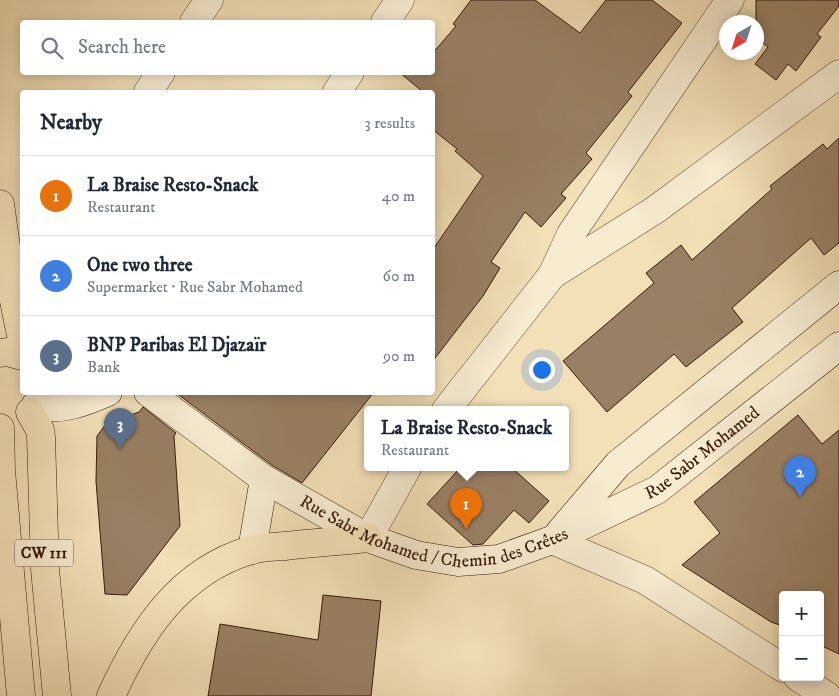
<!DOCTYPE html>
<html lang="en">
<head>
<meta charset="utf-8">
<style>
  body { margin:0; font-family:"IM FELL DW Pica",serif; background:#f6f6f7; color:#1f2937 }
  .controls { position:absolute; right:15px; bottom:15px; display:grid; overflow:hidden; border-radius:5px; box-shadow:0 2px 12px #0003 }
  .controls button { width:45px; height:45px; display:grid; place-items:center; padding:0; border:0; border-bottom:1px solid #e0e1e3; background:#fff; color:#1f2937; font:25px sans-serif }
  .compass { position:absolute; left:719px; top:15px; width:45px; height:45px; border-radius:50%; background:#fff; box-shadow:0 2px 12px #0003; rotate:219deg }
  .you { position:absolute; left:541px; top:369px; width:18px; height:18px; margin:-12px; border:4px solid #fff; border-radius:50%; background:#1a73e8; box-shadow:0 0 0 8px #1a73e833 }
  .badge { display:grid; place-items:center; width:32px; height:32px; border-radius:50%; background:#7c3aed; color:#fff; font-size:16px; font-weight:700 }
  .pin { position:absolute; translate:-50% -41px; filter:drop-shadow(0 1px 2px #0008) }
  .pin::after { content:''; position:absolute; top:26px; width:18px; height:15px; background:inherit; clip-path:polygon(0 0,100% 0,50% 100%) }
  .popup { position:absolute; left:364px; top:406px; width:205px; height:65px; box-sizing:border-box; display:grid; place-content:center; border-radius:5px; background:#fff; filter:drop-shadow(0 1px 4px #0005); font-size:16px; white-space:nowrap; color:#747a83 }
  .popup b { font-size:19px; color:#1f2937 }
  .popup::after { content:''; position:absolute; left:50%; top:100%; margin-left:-10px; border:10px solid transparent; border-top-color:#fff }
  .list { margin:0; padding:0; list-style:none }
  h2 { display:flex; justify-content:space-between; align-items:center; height:65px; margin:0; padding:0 20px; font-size:21px }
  h2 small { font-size:16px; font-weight:400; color:#747a83 }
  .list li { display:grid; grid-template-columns:32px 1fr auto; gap:15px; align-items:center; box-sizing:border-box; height:80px; padding:0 20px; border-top:1px solid #e0e1e3 }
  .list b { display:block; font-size:19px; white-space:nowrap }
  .list p { margin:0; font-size:16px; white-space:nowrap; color:#747a83 }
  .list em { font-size:16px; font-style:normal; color:#747a83 }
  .icon { flex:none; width:28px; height:28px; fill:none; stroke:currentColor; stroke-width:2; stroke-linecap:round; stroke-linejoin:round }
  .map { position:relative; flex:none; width:839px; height:696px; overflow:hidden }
  .search { position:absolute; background:#fff; box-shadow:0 2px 12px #0003; left:20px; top:20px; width:415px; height:55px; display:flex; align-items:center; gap:12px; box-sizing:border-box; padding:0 18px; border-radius:5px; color:#747a83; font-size:19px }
  .panel { position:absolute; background:#fff; box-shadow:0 2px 12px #0003; left:20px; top:90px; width:415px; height:305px; border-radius:5px }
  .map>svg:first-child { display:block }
  .building { fill:#998064; stroke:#37190a }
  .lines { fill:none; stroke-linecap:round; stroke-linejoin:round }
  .street-casing { stroke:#664b35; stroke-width:29 }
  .secondary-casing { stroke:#37190a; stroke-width:29 }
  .primary-casing { stroke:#37190a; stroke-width:29 }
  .street { stroke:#f7ebd0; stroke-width:28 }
  .secondary { stroke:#f7ebd0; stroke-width:28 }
  .primary { stroke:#f3e0b7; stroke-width:28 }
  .labels { text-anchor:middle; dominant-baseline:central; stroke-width:4; stroke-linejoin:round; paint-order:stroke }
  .shield { fill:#f7ebd0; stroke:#715845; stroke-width:1 }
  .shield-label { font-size:16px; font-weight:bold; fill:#37190a }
  .street-label { font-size:18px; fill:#37190a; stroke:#f7ebd0 }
</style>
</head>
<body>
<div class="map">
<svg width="839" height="696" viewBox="0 0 839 696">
  <rect width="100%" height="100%" fill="#f3e0b7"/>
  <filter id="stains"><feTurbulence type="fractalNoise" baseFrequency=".004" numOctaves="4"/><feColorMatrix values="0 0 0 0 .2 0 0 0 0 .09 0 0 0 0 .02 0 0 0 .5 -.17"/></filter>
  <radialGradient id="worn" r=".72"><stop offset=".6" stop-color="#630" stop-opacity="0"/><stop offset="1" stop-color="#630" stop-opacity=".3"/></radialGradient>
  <g class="building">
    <path d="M471,0H535L580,33L606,0H652L682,23L628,92L632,96L586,153L592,159L561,194L566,198L541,227L525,212L491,262L500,268L483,296L432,362V251L483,176L455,151L457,149L432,129V92H423L399,72H432V54L456,26L453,24Z"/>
    <path d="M756,0H839V6L817,34L821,37L796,71L788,64L776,80L755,64L768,47L756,38Z"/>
    <path d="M839,138V243L824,255L811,238L732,308L743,322L686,367L674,354L607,412L563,361L654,283L646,273L681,245L692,260L772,189L770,186L823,144L827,149Z"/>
    <path d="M175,392H374L302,483L273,466Z"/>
    <path d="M143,407L176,433L174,436L180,526L127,595L105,594L96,481L97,436L106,424L139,412Z"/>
    <path d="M798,415L822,444L839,430V654L820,645V595H783V626L771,622L682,565L720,533L694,502Z"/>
    <path d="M460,468H512L549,501L529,523L514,510L483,544L473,545L427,504Z"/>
    <path d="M323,595L381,601L371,696H208L220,624L318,640Z"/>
  </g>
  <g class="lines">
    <defs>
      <g id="street">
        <path d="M194,22L209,0"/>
        <path d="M385,22L400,0"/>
        <path d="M148,92L161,72"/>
        <path d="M337,92L350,72"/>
        <path d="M552,275L655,210L839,74"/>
        <path d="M446,410L552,275L571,234L730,0"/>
        <path d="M368,538L407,468"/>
        <path d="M552,540L645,580L783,668"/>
        <path d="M798,677L827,696"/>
      </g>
      <g id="secondary">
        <path id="s1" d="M148,392L264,479L368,538L416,555L458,562L499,559L552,540L657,490L839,346"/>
        <path d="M35,406C62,411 83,403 108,392"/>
        <path d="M560,532L618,464L839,285"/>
        <path d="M252,550L264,479"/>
      </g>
      <g id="primary">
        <path d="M0,204L13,296L22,340"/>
        <path d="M0,353L7,352L22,356"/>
        <path d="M30,412L40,430L41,437L45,569L57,696"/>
        <path d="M0,428L1,471L21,696"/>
        <path d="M111,696C140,632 179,571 251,550C261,547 274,547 285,546C312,543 340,541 368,538"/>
      </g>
    </defs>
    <use href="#street" class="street-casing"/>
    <use href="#secondary" class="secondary-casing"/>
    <use href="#primary" class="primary-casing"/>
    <use href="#street" class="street"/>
    <use href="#secondary" class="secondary"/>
    <use href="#primary" class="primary"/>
  </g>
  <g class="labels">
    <rect class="shield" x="15" y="539.5" width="58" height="27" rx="4"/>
    <g class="shield-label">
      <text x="44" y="553">CW 111</text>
    </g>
    <g class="street-label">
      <text stroke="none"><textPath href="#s1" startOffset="630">Rue Sabr Mohamed</textPath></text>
      <text stroke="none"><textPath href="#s1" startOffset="330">Rue Sabr Mohamed / Chemin des Crêtes</textPath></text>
    </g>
  </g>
  <rect width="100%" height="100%" filter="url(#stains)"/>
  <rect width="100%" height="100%" fill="url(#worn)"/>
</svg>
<div class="controls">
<button>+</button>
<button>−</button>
</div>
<svg class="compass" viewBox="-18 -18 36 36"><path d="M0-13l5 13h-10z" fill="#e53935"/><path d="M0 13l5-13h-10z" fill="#747a83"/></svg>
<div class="you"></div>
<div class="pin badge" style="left:466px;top:529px;background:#e8710a">1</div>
<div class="popup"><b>La Braise Resto-Snack</b>Restaurant</div>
<div class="pin badge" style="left:800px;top:497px;background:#3f7fe0">2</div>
<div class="pin badge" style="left:120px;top:449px;background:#5c6f8a">3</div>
<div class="search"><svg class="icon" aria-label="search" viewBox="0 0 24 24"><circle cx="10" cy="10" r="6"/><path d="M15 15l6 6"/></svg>Search here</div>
<section class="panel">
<h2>Nearby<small>3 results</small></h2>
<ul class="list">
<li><span class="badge" style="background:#e8710a">1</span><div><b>La Braise Resto-Snack</b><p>Restaurant</p></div><em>40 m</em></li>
<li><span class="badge" style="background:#3f7fe0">2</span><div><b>One two three</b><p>Supermarket · Rue Sabr Mohamed</p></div><em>60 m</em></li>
<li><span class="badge" style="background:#5c6f8a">3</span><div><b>BNP Paribas El Djazaïr</b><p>Bank</p></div><em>90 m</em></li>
</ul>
</section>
</div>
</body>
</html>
